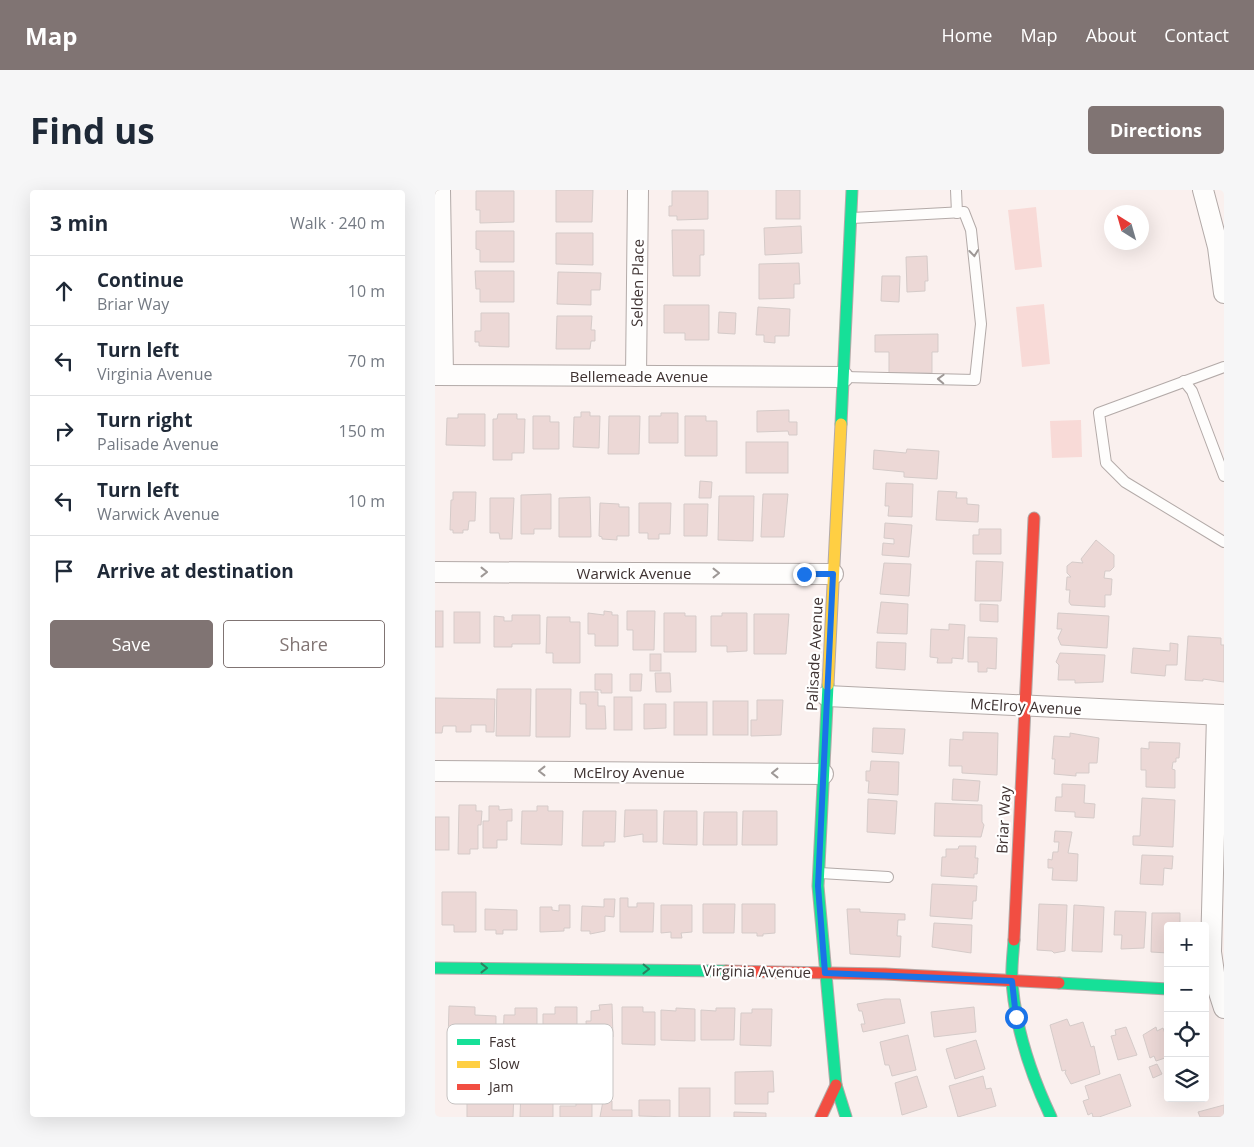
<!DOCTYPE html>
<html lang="en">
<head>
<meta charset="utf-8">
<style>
  body { margin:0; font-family:"Open Sans",sans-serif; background:#f6f6f7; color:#1f2937 }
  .controls { position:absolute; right:15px; bottom:15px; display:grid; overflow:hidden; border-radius:5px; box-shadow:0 5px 20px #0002 }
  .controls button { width:45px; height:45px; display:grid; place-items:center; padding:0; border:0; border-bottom:1px solid #e0e1e3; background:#fff; color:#1f2937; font:25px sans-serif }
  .compass { position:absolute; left:669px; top:15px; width:45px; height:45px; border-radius:50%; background:#fff; box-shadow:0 5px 20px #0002; rotate:323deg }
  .stop { position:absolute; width:15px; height:15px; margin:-11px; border:4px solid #1a73e8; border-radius:50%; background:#fff }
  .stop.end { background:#1a73e8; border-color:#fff; box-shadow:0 1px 5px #0008 }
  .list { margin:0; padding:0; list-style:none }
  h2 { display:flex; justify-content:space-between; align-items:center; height:65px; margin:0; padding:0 20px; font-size:21px }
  h2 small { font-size:16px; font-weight:400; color:#747a83 }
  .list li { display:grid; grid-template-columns:32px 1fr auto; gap:15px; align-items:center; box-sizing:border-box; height:70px; padding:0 20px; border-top:1px solid #e0e1e3 }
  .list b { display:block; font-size:19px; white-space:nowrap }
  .list p { margin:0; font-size:16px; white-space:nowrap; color:#747a83 }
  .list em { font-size:16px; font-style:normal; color:#747a83 }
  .actions { display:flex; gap:10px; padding:15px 20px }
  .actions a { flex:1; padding:11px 0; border:1px solid #807473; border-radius:5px; text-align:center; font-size:18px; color:#807473 }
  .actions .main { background:#807473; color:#fff }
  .icon { flex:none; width:28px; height:28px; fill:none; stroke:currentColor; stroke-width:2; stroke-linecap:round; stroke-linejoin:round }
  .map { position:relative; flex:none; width:789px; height:927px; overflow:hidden; border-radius:5px }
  header { display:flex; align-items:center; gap:30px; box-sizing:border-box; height:70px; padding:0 25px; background:#807473; color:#fff }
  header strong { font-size:24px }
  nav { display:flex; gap:28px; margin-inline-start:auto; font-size:18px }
  .intro { display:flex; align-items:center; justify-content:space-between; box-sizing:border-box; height:120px; padding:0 30px }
  h1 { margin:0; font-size:35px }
  .button { padding:12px 22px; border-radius:5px; background:#807473; color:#fff; font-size:18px; font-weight:700 }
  main { display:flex; gap:30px; padding:0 30px }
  aside { flex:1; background:#fff; border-radius:5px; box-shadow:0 5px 20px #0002 }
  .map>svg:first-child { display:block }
  .green { fill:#f8dad7 }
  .building { fill:#ecd8d6; stroke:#d5cbc9 }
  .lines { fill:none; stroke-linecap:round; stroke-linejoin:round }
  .lane-casing { stroke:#b3aaa8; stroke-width:12 }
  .street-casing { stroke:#b3aaa8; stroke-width:22 }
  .fast-casing { stroke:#b3aaa8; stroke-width:13 }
  .slow-casing { stroke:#b3aaa8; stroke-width:13 }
  .jam-casing { stroke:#b3aaa8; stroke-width:13 }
  .lane { stroke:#fefdfc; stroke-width:10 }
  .street { stroke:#fefdfc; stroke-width:20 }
  .fast { stroke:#16e098; stroke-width:11 }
  .slow { stroke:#ffcf43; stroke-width:11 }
  .jam { stroke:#f24e42; stroke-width:11 }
  .oneway { stroke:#9e9896 }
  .oneway2 { stroke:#2c805f }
  .route { stroke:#1a73e8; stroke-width:6 }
  .labels { text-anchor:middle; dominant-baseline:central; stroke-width:4.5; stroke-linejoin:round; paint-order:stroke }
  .street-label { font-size:15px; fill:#3e3231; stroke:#fff }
  .key { fill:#fff; stroke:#c5c2c1; stroke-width:1 }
  .key-label { font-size:14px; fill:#3e3231 }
</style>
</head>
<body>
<header>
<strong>Map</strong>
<nav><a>Home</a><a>Map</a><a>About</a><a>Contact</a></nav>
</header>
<div class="intro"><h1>Find us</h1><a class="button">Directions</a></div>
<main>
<aside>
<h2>3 min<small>Walk · 240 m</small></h2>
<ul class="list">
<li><svg class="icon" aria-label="ahead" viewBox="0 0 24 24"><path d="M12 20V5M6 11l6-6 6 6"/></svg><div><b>Continue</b><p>Briar Way</p></div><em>10 m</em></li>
<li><svg class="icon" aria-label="left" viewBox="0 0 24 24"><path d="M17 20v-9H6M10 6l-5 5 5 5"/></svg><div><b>Turn left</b><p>Virginia Avenue</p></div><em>70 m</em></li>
<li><svg class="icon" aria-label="right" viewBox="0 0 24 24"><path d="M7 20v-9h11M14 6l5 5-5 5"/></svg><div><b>Turn right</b><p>Palisade Avenue</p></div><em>150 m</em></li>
<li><svg class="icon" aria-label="left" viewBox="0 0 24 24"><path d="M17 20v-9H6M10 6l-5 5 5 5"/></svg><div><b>Turn left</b><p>Warwick Avenue</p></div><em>10 m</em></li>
<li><svg class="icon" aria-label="arrive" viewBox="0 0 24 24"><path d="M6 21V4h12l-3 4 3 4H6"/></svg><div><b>Arrive at destination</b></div></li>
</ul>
<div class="actions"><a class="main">Save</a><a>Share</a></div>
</aside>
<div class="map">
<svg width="789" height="927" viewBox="0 0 789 927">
  <rect width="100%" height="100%" fill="#faf0ee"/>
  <g class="green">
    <path d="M601,17L607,77L580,80L573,20Z"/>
    <path d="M609,114L615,174L587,177L581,117Z"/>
    <path d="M646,230L647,267L617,268L615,231Z"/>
  </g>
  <g class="building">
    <path d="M121,0H158L157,32H121Z"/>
    <rect x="341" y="0" width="24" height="29"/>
    <path d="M41,1H79V32L45,33V20H41Z"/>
    <path d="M237,1H273V29L242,30V26H234V16H237Z"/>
    <path d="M366,36L367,63L330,65L329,38Z"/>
    <path d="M237,40H269V65H265V86H238Z"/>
    <path d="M41,41H79V72H45V60L41,59Z"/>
    <path d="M121,43H158V75L121,74Z"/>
    <path d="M492,66L493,91H490V101L472,102L471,67Z"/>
    <path d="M364,73L365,94H359V108L324,109V74Z"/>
    <path d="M40,81H79V112H45V99H41Z"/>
    <path d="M123,82L166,83L165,100H156V115L122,114Z"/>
    <path d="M447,86H465L464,112L446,111Z"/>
    <path d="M229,115H274V150H250V143H229Z"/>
    <path d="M323,117L355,119L354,146H340V153L329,152V145H321Z"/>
    <path d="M284,122L301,123L300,144L283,143Z"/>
    <path d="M46,123H74V157L44,156V152H40V141H46Z"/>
    <path d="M122,126H157L156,140H160V151H156L155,159H121Z"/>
    <path d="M503,144V162H497V183H454V162H440V145Z"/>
    <path d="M354,220V232H362V245H354L353,241L322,242V221Z"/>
    <path d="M146,222H155V226H165L164,258L138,257L139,227H146Z"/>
    <path d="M226,223H243V253H214V226H226Z"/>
    <path d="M23,224H50V256L11,255L12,228H23Z"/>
    <path d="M63,224H82V229H90L89,263H77V270H58V229H62Z"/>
    <path d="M98,226H115V232H124V259H98Z"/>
    <path d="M174,226H205L204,264H173Z"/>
    <path d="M250,226H271V231H282V266H250Z"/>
    <rect x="311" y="252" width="42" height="31"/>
    <path d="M472,259L504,261L502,289L469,287V282L438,279L439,260L471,263Z"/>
    <path d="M265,291L277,292L276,308H264Z"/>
    <path d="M451,293L478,294L477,327L453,326L454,316H450Z"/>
    <path d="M503,301L522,302L521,308H532V314L544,315L543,332L501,330Z"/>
    <path d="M18,302H41L40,331H34L33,340H28V343H18V340H15L16,310H18Z"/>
    <path d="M116,304V339H99V344H86V305Z"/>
    <path d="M328,304H353L349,347H326Z"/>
    <path d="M284,306H319L318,351L283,350Z"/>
    <path d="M155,307L156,347H124V308Z"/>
    <path d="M55,308H79L77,349H65L64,343H55Z"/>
    <path d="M165,313L184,314V317H194V346H182V350L167,349V347L164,346Z"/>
    <path d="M204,313H236L235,344H224V349H213V343H204Z"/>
    <path d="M249,314H273L272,346H249Z"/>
    <path d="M450,333L477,335L474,367L447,365L448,353L459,354V349L449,348Z"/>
    <path d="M544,339H566V364H538V345H544Z"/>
    <path d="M661,350L679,365V377L675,381H670L669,388L677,389L676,405H670V417L636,415L634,412L635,400H631L632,387H636L632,383V376L637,372L648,373L646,369Z"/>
    <path d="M541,371L568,372L566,411H540Z"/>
    <path d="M449,373L476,374L474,406L445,404Z"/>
    <path d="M446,412L473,414L472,444L442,443Z"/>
    <path d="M545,414L563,415V432L545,431Z"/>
    <rect x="0" y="421" width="8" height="36"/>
    <path d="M169,421L177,422V425H183V456H160V444H153V423L169,425Z"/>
    <path d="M192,421H220L219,460H198V440H192Z"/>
    <rect x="19" y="422" width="26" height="31"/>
    <path d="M229,423H250V426H261V462H229Z"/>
    <path d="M287,423H312V461L292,462V456H276V426H287Z"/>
    <path d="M623,423L674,426L672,458L626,455L623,448L627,439H622Z"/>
    <path d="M319,424H354L351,464H319Z"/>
    <path d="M77,425H105V454H77V457H59V426L69,427V431H77Z"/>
    <path d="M112,427H135V432H145V473H118V463H111Z"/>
    <path d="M514,434L530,435L528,469L517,468V473H502L503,468L495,467L496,439L514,440Z"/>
    <path d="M753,446L786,448V455H789V492L768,489V491L750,490Z"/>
    <path d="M533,447L562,448L561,479L552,478V482H543V472H533Z"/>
    <path d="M442,452L471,453L470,480L441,478Z"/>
    <path d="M735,453L743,454L742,475H731L730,486L696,483L698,458L735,461Z"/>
    <path d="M625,463L670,465L668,492L640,493V490H623L624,475L621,472Z"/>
    <rect x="215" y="464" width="11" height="17"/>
    <path d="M220,483H235L236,502H221Z"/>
    <path d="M160,484H177V503H166V500H160Z"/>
    <path d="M195,484H207L206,501H195Z"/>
    <path d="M62,499H96L95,546H61Z"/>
    <path d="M101,499H136L135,547H101Z"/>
    <path d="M145,502H163V516H170L171,539H151V514H145Z"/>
    <rect x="179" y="507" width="18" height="33"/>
    <path d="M0,508L60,509L59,542H51V535H36V542H21V536H8L7,543H0Z"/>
    <path d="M322,510H348L346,545L316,546V530H322Z"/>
    <rect x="278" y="511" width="35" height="34"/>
    <rect x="239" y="512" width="33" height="33"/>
    <path d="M209,514H231V538L209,539Z"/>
    <path d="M438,538L470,539L468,564L437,562Z"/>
    <path d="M528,542L563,543L562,585L527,583V576H514L515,549L528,550Z"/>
    <path d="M635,543L664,548L662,573H654V583H641V586L619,584L620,569H617L619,546L635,547Z"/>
    <path d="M714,552L745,553L744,568H741V572H738L737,579L740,580V598L711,597V580H706V558L714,559Z"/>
    <path d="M436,571L464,572L463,605L433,603L434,591H431V581H435Z"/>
    <path d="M518,589L545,591L543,611L517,610Z"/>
    <path d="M627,594L650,595L649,613L660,614L659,628L640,627V622L620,621L621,607H627Z"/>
    <path d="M707,608L740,610L738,657L698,655V646H705Z"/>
    <path d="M433,609L462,611L460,644L432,642Z"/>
    <path d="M500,613L547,615V632L549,635L546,647L499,646Z"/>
    <path d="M24,615H41V621H47L46,635H43V659H35V664H23Z"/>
    <path d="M54,616H64V620L77,619V631H72V650H62V658H48V631H54Z"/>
    <path d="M102,616H113V621H128L127,655L86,654L87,621H102Z"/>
    <path d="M190,620H222V652H208V644L189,647Z"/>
    <path d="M148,621H181L180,652H169V656H147Z"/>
    <path d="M229,621H262V655L228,654Z"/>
    <path d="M308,621H342V655H307Z"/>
    <path d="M269,622H302V655H268Z"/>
    <rect x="0" y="627" width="14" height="33"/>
    <path d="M620,641L637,642L633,663L643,664L642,691L617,690L618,678H613V669L617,670L618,662H623L624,652H619Z"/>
    <path d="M524,656H541L540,668H543L542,684H539V688L506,686L507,667H511V659H523Z"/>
    <path d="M707,665L738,666L737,679L729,678L728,695L705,694Z"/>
    <path d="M497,694L542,696L541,711H538L537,729L495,726Z"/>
    <path d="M7,702H41V742H19V735H7Z"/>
    <path d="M185,708H193V717H202V713H219L218,742H185Z"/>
    <path d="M169,709H180L179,727L170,726V741L155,744V741H146L147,716L169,717Z"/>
    <path d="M268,714H300L299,743H268Z"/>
    <path d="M307,714H340V743L328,744V746H322V743H307Z"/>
    <path d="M604,714L632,715L630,761L619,763L617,761L602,760Z"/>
    <path d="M124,715H135V738H129V741L105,742V717H117V720L124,721Z"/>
    <path d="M226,715H257V742L246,743L247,748H236V742L226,743Z"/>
    <path d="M639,715L669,717L667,762L637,761Z"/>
    <path d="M50,719L82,720V740H68V744H61V740H50Z"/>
    <path d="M412,719H425V722L470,724V730H463L462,746H466L465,767L415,764Z"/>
    <path d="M680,721L711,722L709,758L686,759L687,745H679Z"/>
    <path d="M717,723H745V736H733V763L716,762Z"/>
    <path d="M499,733L537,735L536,763L497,757Z"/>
    <path d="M450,809H465L470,833L428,842L426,834H430L427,821H424L422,814Z"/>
    <path d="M177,814L178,847L152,849L151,831H156V821L165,820L164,815Z"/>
    <path d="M14,816L40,817V825L61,826V853L13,852Z"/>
    <path d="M120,817H142V850H108V824H120Z"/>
    <path d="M187,817H208V822H220V855L187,854Z"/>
    <path d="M539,817L541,842L499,847L496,822Z"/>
    <path d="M80,818H102V851H68L69,825H80Z"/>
    <path d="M241,818L260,819V851L226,850V820L241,821Z"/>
    <path d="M281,818H300L299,850H266V820L281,821Z"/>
    <path d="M317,819H337L336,856L305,855L306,823H317Z"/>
    <path d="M632,829L635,836L648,832L656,857L659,856L665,884L636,894L630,883L631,880L627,881L615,835Z"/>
    <path d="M691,837L702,865L683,870L676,846L681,845L680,840Z"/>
    <path d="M721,837L722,841L728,838L733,852V867L721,871L719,866L715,868L708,845Z"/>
    <path d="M473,845L481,880L457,886L454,875H450L445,852Z"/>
    <path d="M541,850L550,879L520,889L511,859Z"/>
    <path d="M722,874L727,884L718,888L714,877Z"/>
    <path d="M338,881L339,902H333V914H300V882Z"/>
    <path d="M685,884L696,916L664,927H658L657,923L653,925L648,911L654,909L650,896Z"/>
    <path d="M482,886L492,917L467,925L460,893Z"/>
    <path d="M548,886L551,899L556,898L561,916L523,927L514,896Z"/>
    <rect x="244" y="898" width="31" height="29"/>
    <path d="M86,900L118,901V927H85Z"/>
    <path d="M32,901H79L78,927H32Z"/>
    <path d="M141,901L157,902V927H125V916H141Z"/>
    <path d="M204,910H235V927L204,926Z"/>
    <path d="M168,911H177V920H197V927H165Z"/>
    <path d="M789,915V927H765L763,922Z"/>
    <path d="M299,922L331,923V927H299Z"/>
  </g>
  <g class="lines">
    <defs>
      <g id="lane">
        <path d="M521,0L522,23"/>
        <path d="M789,177L664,223L671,273L690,292L789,352"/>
        <path d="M409,187L540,190L546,134L536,40L529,22L417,28"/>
        <path d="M749,191L757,201L789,286"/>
        <path d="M385,683L453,687"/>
      </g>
      <g id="street">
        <path d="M5,0L8,185"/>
        <path d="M768,0L783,57L789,103"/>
        <path d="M0,185L408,187"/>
        <path d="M201,186L203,0"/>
        <path d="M0,382L398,384"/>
        <path d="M392,506L789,525"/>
        <path d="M782,525L776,762L780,790L789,818"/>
        <path d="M0,581L388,584"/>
      </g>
      <g id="fast">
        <path d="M406,234L417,0"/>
        <path d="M393,495L383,696L401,895L411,927"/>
        <path d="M579,750C578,764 576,779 577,793C581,840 596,885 616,927"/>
        <path d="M0,778L291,781"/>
        <path d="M624,793L733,799"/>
      </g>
      <path id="slow" d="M393,495L406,234"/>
      <g id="jam">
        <path d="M579,750L599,328"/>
        <path d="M291,781L450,784L624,793"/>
        <path d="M386,927L401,895"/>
      </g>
    </defs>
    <use href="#lane" class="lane-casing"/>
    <use href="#street" class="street-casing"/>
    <use href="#fast" class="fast-casing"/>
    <use href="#slow" class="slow-casing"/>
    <use href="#jam" class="jam-casing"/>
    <use href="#lane" class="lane"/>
    <use href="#street" class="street"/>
    <use href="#fast" class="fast"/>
    <use href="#slow" class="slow"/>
    <use href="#jam" class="jam"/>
  </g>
  <defs><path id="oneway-chevron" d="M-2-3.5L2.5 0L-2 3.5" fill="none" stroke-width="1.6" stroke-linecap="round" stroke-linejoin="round" transform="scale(1.25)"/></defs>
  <g class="oneway">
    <use href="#oneway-chevron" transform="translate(539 63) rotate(84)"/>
    <use href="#oneway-chevron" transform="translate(506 189) rotate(-178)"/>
    <use href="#oneway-chevron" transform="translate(49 382)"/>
    <use href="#oneway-chevron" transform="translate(281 383)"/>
    <use href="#oneway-chevron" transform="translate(107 581) rotate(-180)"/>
    <use href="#oneway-chevron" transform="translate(340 583) rotate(-180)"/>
  </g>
  <g class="oneway2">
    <use href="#oneway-chevron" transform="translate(49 778)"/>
    <use href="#oneway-chevron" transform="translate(211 779) rotate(1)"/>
  </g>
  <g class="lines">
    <path class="route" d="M369,384H398L383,696L390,783L577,791L581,827"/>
  </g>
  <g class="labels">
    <g class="street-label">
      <text transform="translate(202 93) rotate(-89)">Selden Place</text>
      <text x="204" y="186">Bellemeade Avenue</text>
      <text x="199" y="383">Warwick Avenue</text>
      <text transform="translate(379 464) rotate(-87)">Palisade Avenue</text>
      <text transform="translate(591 516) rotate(3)">McElroy Avenue</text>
      <text x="194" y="582">McElroy Avenue</text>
      <text transform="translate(568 630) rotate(-87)">Briar Way</text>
      <text transform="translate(322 781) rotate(1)">Virginia Avenue</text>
    </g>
  </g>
  <rect x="12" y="834" width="166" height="80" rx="8" class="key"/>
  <rect x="22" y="849" width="23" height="6" fill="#16e098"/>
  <rect x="22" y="871" width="23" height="7" fill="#ffcf43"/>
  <rect x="22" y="894" width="23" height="6" fill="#f24e42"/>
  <g class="key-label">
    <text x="54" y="857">Fast</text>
    <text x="54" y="879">Slow</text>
    <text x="54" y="902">Jam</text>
  </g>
</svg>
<div class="controls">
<button>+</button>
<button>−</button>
<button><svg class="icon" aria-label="locate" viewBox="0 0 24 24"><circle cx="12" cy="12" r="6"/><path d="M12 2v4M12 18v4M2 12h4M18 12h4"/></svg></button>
<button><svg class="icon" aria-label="layers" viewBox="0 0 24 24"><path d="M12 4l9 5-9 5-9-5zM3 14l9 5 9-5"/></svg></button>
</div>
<svg class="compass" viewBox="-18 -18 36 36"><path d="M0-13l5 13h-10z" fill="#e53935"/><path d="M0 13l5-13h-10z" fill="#747a83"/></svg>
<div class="stop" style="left:581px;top:827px"></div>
<div class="stop end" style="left:369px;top:384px"></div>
</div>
</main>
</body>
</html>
